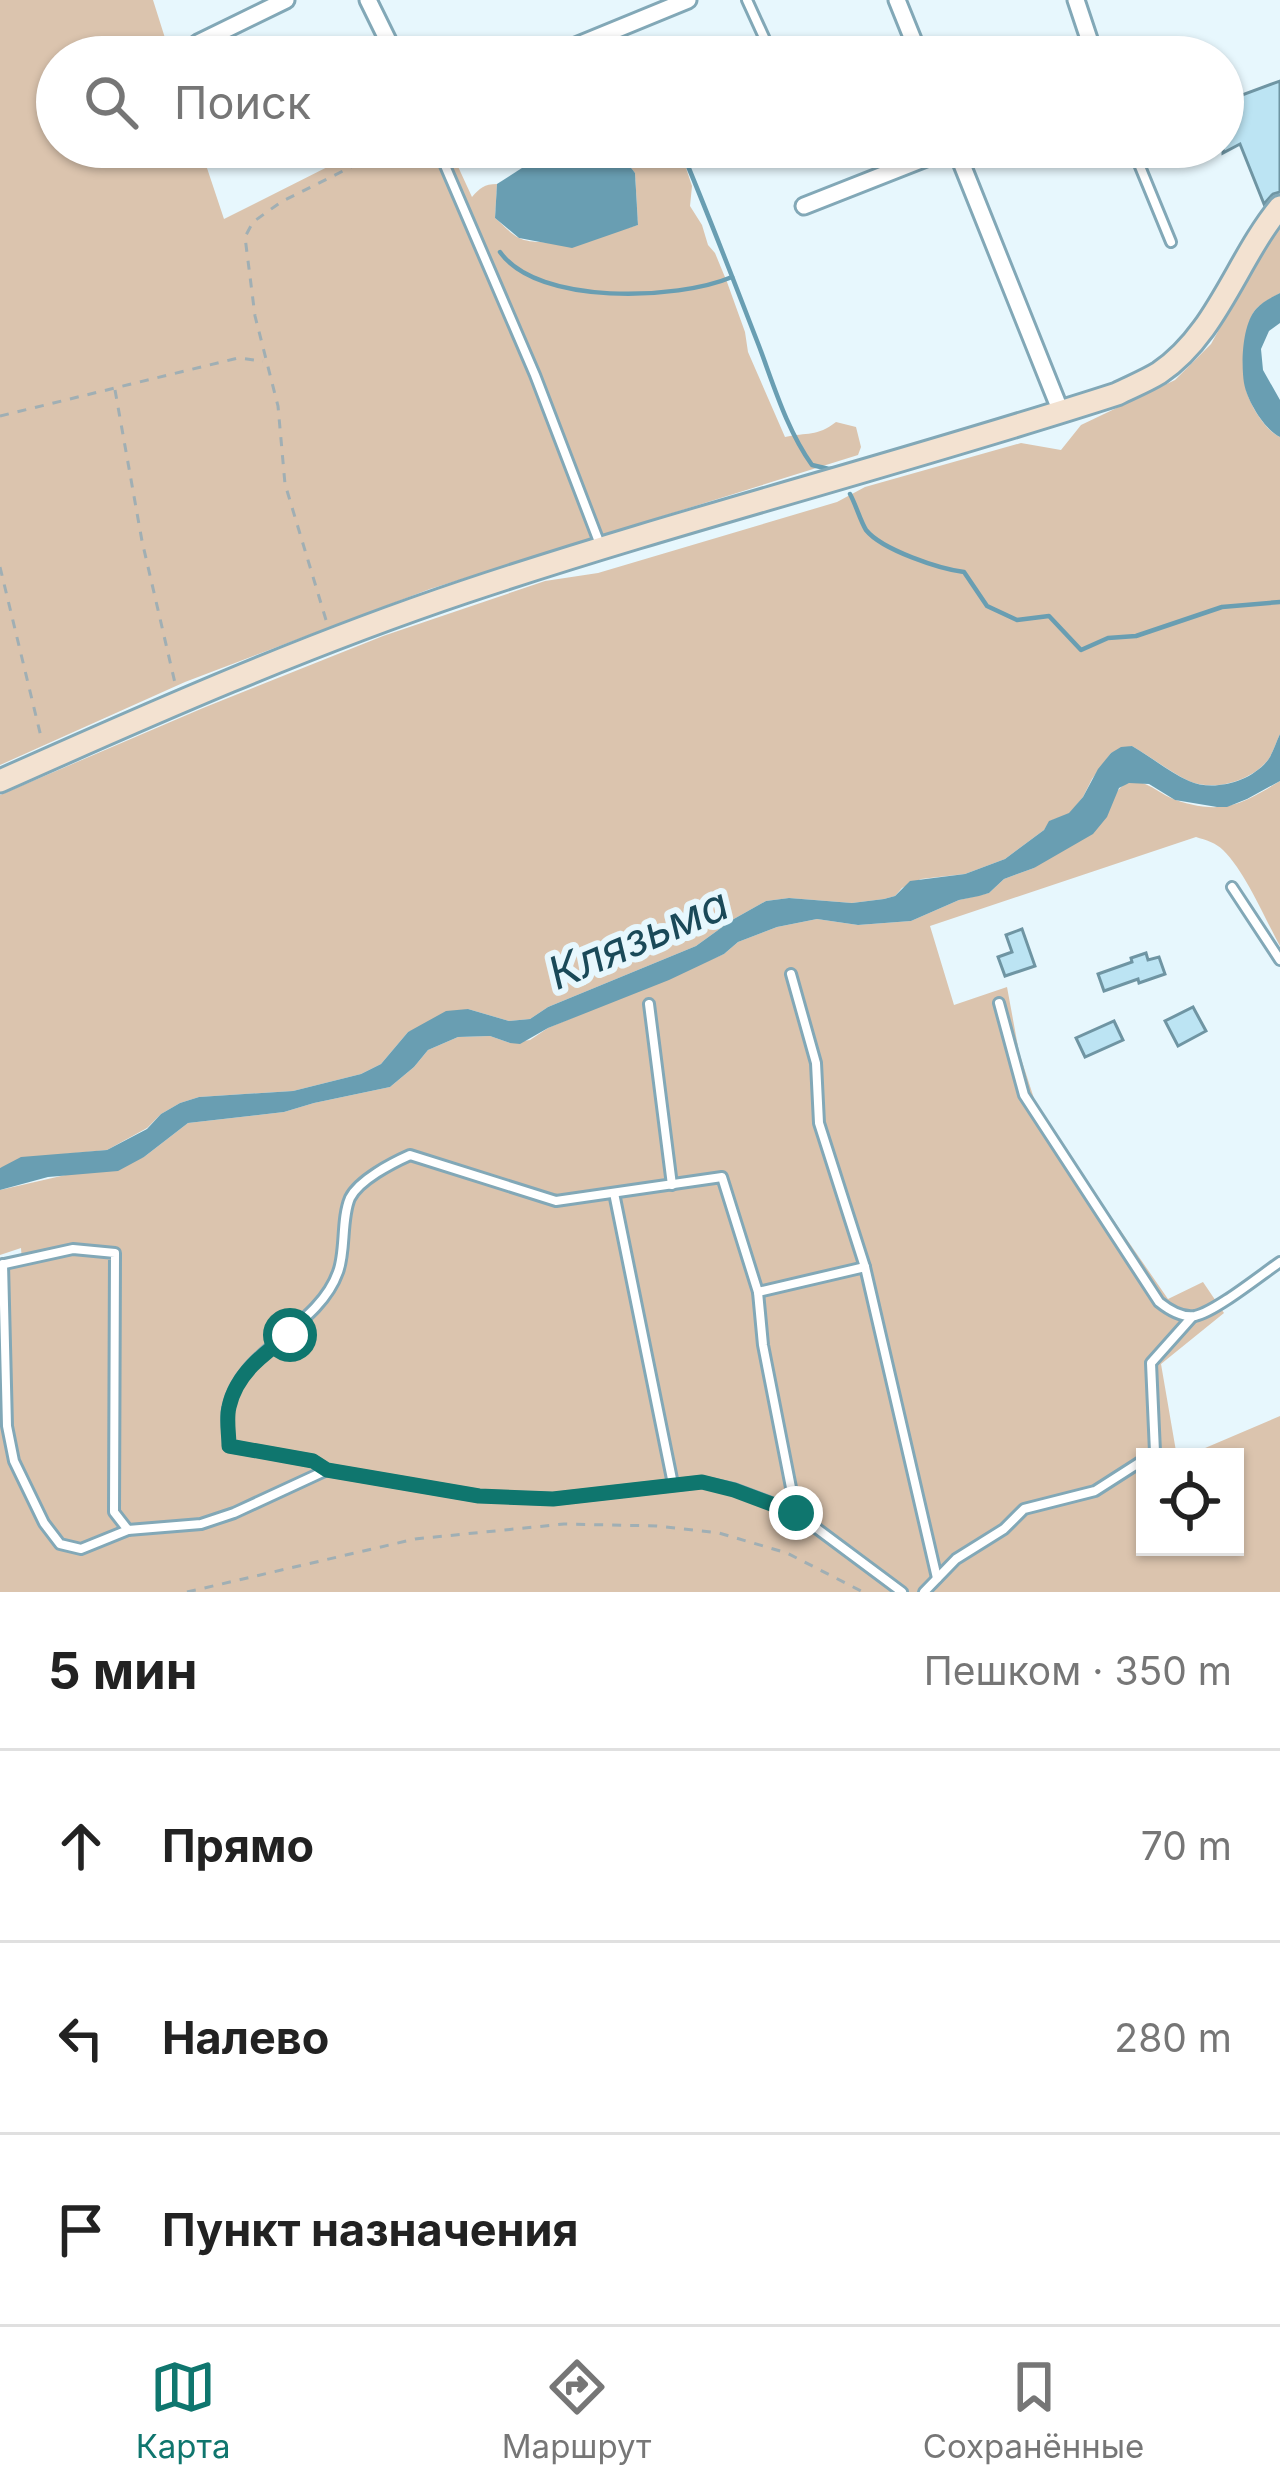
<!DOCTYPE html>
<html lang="ru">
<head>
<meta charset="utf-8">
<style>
  body { margin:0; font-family:Inter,sans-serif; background:#f6f6f6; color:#222 }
  .controls { position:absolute; right:36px; bottom:36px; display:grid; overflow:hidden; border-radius:0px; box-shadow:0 3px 9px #0004 }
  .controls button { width:108px; height:108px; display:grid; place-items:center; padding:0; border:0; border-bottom:3px solid #e0e0e0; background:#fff; color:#222; font:60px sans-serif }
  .stop { position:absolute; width:36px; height:36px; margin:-27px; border:9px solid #0f766e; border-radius:50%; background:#fff }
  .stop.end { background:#0f766e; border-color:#fff; box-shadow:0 3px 12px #0008 }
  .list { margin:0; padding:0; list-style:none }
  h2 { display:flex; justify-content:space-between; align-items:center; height:156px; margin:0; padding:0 48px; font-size:51px }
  h2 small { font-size:39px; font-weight:400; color:#767676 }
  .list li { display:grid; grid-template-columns:78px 1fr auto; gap:36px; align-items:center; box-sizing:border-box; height:192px; padding:0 48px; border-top:3px solid #e0e0e0 }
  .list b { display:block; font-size:45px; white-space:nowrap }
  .list em { font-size:39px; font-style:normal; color:#767676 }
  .icon { flex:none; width:66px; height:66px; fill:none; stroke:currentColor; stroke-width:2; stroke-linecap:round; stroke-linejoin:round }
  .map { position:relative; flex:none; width:1280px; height:1592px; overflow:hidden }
  .search { position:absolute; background:#fff; box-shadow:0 3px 9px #0004; left:36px; right:36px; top:36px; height:132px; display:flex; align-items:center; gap:30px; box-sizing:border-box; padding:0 42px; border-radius:66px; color:#767676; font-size:45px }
  .sheet { height:732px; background:#fff }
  nav { display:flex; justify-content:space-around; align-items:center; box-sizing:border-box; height:168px; border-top:3px solid #e0e0e0; background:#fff; font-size:33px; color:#767676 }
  nav a { display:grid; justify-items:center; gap:6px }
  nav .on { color:#0f766e }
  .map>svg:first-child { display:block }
  .green { fill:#dbc4ae }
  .water { fill:#699eb2 }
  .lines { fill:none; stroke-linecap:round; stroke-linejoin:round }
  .stream { stroke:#699eb2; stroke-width:4.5 }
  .building { fill:#bce4f3; stroke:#6f95a3; stroke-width:3 }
  .lane-casing { stroke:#82a8b7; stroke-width:14 }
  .street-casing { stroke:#82a8b7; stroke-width:21 }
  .secondary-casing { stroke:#82a8b7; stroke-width:27 }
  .path { stroke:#a0afb4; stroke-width:3; stroke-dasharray:9 9; stroke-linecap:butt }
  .lane { stroke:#fff; stroke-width:8 }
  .street { stroke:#fff; stroke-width:15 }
  .secondary { stroke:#f3e2d1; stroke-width:21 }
  .route { stroke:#0f766e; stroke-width:15 }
  .labels { text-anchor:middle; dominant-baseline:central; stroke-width:12; stroke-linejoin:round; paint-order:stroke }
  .water-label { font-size:45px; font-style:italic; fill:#1a4958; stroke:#e7f7fd }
</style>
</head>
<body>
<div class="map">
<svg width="1280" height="1592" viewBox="0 0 1280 1592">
  <rect width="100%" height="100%" fill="#e7f7fd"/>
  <g class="green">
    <path d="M0,0H153L171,57H57V147H200L224,219L367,147H449L472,197C480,188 484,184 497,184L495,218C502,224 511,234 519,238C543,250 612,233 638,225L635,173L625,160H636L654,168L653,157L645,147H672L685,165L692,186L690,206L702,225L708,245L715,253L727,282L745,332L748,352L785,437C807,432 817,437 836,422L856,427L861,447L858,455L430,589L185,682L0,765Z"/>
    <path d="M1280,226V293C1273,297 1262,303 1256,309C1243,323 1241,375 1247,393C1252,408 1266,431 1280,437V734C1276,742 1273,753 1268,760C1251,781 1214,792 1189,781C1170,772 1151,757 1132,746L1111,753L1092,779L1083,797L1069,814L1050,821L1044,830L1005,859L965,874L921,879L902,888L895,896L884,899L852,903L789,898L766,901L732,920L696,946L548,1007L530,1019L509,1021L468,1009L408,1032L381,1064L361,1074L293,1091L199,1097L180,1103L161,1114L147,1128L107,1150L65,1154L0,1168V795L203,708L383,636L545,581L598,573L837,502L865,487L1021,443L1061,450L1081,425L1175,380L1211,344L1270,237Z"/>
    <path d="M1280,781V946C1264,917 1246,873 1223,850C1216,843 1206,840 1196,837L930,926L954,1005L1007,987L1019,1052L1038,1111L1168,1299L1203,1282L1224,1313L1161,1364L1177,1457H1145V1547H1235V1457H1184L1280,1416V1592H0V1272L22,1262L21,1248L0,1255V1190L144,1157L188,1123L284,1112L314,1103L390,1087L414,1067L428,1050L458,1037L490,1036L510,1043L530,1040L548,1028L724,954L738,942L777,927L817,919L858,925L911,921L959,900L989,893L1004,879L1034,868L1114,796C1132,767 1151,789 1171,798C1185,804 1203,808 1219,807C1240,806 1262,792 1280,781Z"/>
  </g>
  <g class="water">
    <path d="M568,147L616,148L635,173L638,225L572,248L519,238L495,218L497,184L525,166Z"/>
    <path d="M1280,293V323L1269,331L1261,349L1263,370L1280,400V437C1265,430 1247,401 1244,383C1241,364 1242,325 1256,309C1262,302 1272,297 1280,293Z"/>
    <path d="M1280,734V781L1247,799L1227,807H1217L1175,800L1149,784L1129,783L1119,788L1107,817L1093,834L1034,868L1004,879L989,893L979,896L959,900L911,921L858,925L817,919L777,927L738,942L724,954L669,980L548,1028L520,1044L510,1043L490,1036L458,1037L428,1050L414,1067L390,1087L314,1103L284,1112L188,1123L144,1157L118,1171L48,1177L0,1190V1168L21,1157L107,1150L147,1129L161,1114L180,1103L199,1097L293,1091L361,1074L381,1064L408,1032L446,1011L468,1009L509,1021L530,1019L548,1007L696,946L732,920L766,901L789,898L852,903L884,899L895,896L910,881L965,874L1005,859L1044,830L1049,821L1069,813L1083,797L1098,769L1111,753L1121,747L1132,746C1151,757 1169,772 1189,781C1213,792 1251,782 1268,760C1273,753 1276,742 1280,734Z"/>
  </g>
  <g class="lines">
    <g class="stream">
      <path d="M680,147C708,213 733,279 759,346C774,386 787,430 812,465L829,469L839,468"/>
      <path d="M500,252C538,306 678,300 732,277"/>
      <path d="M850,494C856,505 860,520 866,530C882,550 940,569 964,572L987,606L1017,620L1049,616L1081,650L1108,638L1136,636L1222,607L1280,602"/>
    </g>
  </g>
  <g class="building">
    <path d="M1280,81V192L1273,194L1264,204L1240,144L1223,153V102Z"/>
    <path d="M1022,929L1035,966L1005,976L998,957L1012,952L1006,935Z"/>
    <path d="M1146,953L1148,960L1159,957L1165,974L1139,983L1138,979L1104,991L1098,974L1132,962L1131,958Z"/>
    <path d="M1193,1007L1206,1031L1178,1046L1165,1021Z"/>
    <path d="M1114,1021L1123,1040L1085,1057L1076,1038Z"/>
  </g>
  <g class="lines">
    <defs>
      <g id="lane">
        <path d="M747,0L773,57"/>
        <path d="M437,147L535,375L601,547"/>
        <path d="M1132,147L1171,242"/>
        <path d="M1232,887L1280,960"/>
        <path d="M791,974L816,1063L819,1123L865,1267"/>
        <path d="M999,1003L1024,1095L1159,1302C1169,1310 1182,1318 1195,1316C1215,1312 1261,1275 1280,1262"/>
        <path d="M649,1004L672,1185"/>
        <path d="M614,1193L673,1484"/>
        <path d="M3,1264L7,1426L14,1461L44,1523L60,1544L81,1549L128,1530"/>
        <path d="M0,1265L73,1249L115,1253L114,1512L128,1530L201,1524L234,1513L327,1470L479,1496L553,1499L702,1482L734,1489L795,1512"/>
        <path d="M758,1292L865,1267L937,1578"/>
        <path d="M1147,1457L1155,1452L1151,1363L1192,1317"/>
        <path d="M327,1470L313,1461L229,1446C229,1434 226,1420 228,1409C239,1349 318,1329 338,1272C346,1251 341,1219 350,1198C359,1180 392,1163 410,1155L556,1201L722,1177L758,1292L763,1345L796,1513L902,1592"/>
        <path d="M924,1592L956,1559L1004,1529L1024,1509L1095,1491L1145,1459"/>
      </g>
      <g id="street">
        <path d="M368,0L396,57"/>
        <path d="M897,0L920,57"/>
        <path d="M1076,0L1095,57"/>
        <path d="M198,43L286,0"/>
        <path d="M549,57L688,0"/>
        <path d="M955,147L1061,412"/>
        <path d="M804,206L954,147"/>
      </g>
      <path id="secondary" d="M0,781C152,713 306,645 464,592C679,520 901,464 1117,394C1131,387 1146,381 1159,373C1217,334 1237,259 1280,207"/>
    </defs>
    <use href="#lane" class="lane-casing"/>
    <use href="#street" class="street-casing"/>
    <use href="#secondary" class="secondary-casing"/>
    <g class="path">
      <path d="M115,390L142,541L175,683"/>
      <path d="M0,416L238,358L263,361"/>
      <path d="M0,567L42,741"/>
      <path d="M326,620L285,484L278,406L255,316L245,237L253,222L281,202L391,147"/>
      <path d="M187,1592L415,1539L564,1524L657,1526L719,1533L787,1553L863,1592"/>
    </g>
    <use href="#lane" class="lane"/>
    <use href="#street" class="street"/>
    <use href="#secondary" class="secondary"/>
  </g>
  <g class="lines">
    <path class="route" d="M290,1335C264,1353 236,1374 229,1407C226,1419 229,1434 229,1446L313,1461L327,1470L479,1496L553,1499L702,1482L734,1490L796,1513"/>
  </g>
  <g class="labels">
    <g class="water-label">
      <text transform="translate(638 938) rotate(-23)">Клязьма</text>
    </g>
  </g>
</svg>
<div class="controls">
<button><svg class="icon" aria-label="locate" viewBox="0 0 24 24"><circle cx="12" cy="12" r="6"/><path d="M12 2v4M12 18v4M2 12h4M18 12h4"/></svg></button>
</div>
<div class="stop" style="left:290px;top:1335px"></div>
<div class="stop end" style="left:796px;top:1513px"></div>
<div class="search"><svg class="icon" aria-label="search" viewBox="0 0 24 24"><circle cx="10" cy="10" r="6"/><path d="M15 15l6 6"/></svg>Поиск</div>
</div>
<section class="sheet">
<h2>5 мин<small>Пешком · 350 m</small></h2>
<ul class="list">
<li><svg class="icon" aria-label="ahead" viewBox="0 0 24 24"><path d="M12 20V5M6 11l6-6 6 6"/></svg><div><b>Прямо</b></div><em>70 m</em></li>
<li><svg class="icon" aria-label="left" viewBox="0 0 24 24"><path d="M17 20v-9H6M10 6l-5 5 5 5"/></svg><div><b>Налево</b></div><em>280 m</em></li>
<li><svg class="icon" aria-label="arrive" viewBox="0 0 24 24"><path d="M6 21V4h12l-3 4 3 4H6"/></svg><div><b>Пункт назначения</b></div></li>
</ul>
</section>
<nav>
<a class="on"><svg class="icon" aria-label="map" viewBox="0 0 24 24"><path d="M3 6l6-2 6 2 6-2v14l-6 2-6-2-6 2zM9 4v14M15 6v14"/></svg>Карта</a>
<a><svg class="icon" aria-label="directions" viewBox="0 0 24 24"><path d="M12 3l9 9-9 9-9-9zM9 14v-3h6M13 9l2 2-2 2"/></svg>Маршрут</a>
<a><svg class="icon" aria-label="saved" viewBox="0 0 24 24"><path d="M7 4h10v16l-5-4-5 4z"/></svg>Сохранённые</a>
</nav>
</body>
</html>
